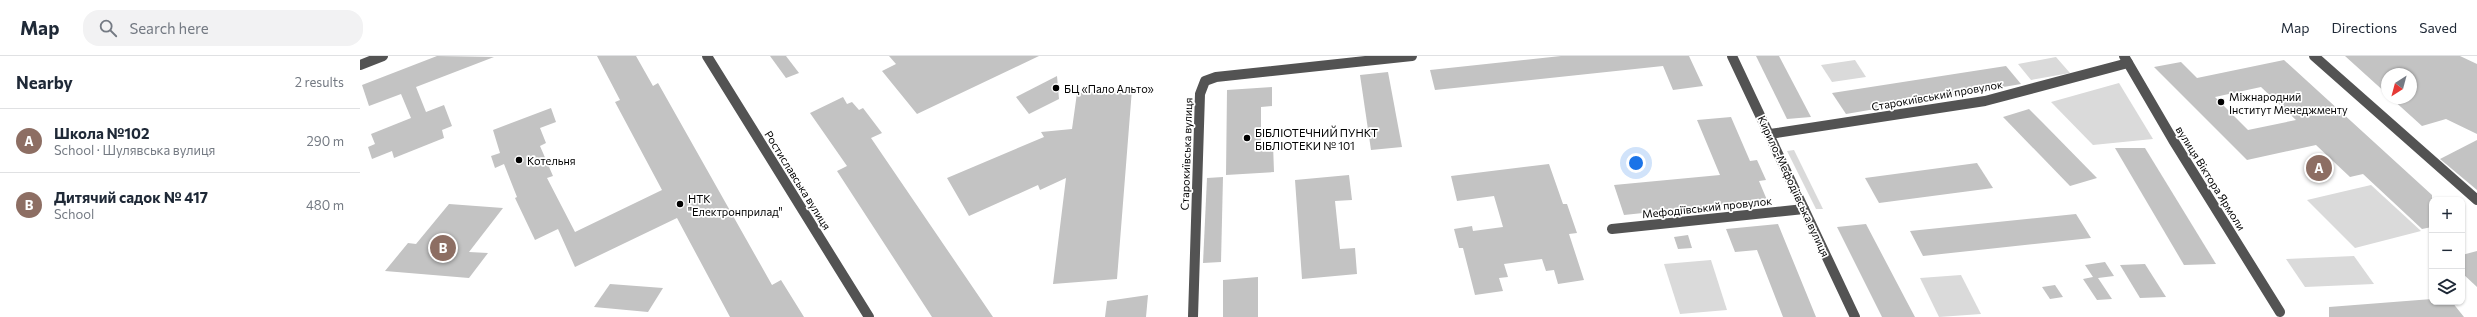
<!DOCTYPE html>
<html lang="en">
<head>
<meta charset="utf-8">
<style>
  body { margin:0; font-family:Commissioner,sans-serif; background:#f2f2f3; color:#1f2937 }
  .controls { position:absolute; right:12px; bottom:12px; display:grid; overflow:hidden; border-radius:8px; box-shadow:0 1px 3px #0004 }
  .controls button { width:36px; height:36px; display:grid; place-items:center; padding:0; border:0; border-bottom:1px solid #e0e1e3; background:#fff; color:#1f2937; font:20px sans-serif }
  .compass { position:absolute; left:2021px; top:12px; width:36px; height:36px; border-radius:50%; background:#fff; box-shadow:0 1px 3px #0004; rotate:216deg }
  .you { position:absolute; left:1276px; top:107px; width:14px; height:14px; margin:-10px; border:3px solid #fff; border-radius:50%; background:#1a73e8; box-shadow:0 0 0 6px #1a73e833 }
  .badge { display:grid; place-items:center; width:26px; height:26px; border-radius:50%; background:#000; color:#fff; font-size:13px; font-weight:700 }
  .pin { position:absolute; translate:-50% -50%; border:2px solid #fff; box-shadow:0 1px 4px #0006 }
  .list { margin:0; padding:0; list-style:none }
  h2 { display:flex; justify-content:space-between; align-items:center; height:52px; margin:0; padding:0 16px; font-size:17px }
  h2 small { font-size:13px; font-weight:400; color:#747a83 }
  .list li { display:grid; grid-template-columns:26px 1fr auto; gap:12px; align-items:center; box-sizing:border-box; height:64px; padding:0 16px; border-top:1px solid #e0e1e3 }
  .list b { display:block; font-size:15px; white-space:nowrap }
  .list p { margin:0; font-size:13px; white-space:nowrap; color:#747a83 }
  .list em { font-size:13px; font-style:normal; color:#747a83 }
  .icon { flex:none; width:22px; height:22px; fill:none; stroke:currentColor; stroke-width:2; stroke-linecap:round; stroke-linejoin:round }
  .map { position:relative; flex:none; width:2117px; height:261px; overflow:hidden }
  header { display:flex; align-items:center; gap:24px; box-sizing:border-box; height:56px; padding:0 20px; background:#fff; border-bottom:1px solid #e0e1e3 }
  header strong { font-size:19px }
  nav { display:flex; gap:22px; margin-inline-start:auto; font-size:14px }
  .search { width:280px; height:36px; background:#f2f2f3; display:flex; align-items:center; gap:10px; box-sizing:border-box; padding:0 14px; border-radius:16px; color:#747a83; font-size:15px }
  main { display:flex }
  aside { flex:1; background:#fff }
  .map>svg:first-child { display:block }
  .green { fill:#dadada }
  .building { fill:#c3c3c3; fill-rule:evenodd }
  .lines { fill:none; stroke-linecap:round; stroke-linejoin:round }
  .minor { stroke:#535353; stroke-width:10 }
  .poi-dot { fill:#000; stroke:#fff; stroke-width:1.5 }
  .labels { text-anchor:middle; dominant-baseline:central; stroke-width:3.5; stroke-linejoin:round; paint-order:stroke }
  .poi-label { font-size:11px; fill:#000; stroke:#fff; text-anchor:start }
  .street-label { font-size:11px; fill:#000; stroke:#fff }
</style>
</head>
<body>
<header>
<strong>Map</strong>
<div class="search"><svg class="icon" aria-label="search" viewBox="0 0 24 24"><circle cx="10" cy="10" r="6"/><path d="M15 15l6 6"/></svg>Search here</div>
<nav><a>Map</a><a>Directions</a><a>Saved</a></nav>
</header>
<main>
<aside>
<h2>Nearby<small>2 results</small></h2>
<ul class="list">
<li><span class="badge" style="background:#8d6e63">A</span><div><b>Школа №102</b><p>School · Шулявська вулиця</p></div><em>290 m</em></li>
<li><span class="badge" style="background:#8d6e63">B</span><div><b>Дитячий садок № 417</b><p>School</p></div><em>480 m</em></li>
</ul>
</aside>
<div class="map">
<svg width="2117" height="261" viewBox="0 0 2117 261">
  <rect width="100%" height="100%" fill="#fff"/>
  <g class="green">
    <path d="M1696,1L1710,17L1671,24L1658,8Z"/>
    <path d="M1495,4L1506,21L1472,26L1461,9Z"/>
    <path d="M1759,27L1793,83L1733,89L1691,46Z"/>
    <path d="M1434,94L1463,153H1456L1427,95Z"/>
    <path d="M2011,129L2061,175L1995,192L1947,144Z"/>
    <path d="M1994,200L2014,228L1945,231L1926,203Z"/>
    <path d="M1351,204L1367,254L1320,258L1304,208Z"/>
    <path d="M1601,219L1621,258L1579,261L1560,222Z"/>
  </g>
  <g class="building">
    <path d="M77,0L134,1L56,31L66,56L84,49L92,70L82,74L84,82L34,102L32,95L12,103L8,91L15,88L11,78L51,62L41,38L9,50L2,29Z"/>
    <path d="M237,0H276L293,30L298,27L412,229L421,224L444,261H370L317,162L215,211L198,173L175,184L155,142L157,141L144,108L135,112L131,100L140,97L133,74L191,52L196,66L180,72L186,87L180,90L193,120L187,122L215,176L302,134L255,46L260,44Z"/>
    <path d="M410,0H426L439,17L426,22Z"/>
    <path d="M529,0H679L557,58L522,15L536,8Z"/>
    <path d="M1201,0H1329L1343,30L1313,34L1303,10L1075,34L1070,14Z"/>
    <path d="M1396,0H1419L1451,61L1427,63Z"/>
    <path d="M1985,0H2100L2117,8V78L2086,63L2062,70L2031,42H2051V18H2027V38Z"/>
    <path d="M1924,4L2072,139V171L2062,173L2003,118L1990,121L1956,89L1887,104L1794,11L1821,6L1837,22ZM1901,31L1936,64L1888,74L1855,41Z"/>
    <path d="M1646,10L1661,28L1486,58L1472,37Z"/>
    <path d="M1028,16L1042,91L1011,94L1000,19Z"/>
    <path d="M697,20L699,43L669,58L656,41Z"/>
    <path d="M912,31V50L901,51V89L913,88L914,116L866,119L867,34Z"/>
    <path d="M772,33L757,223L693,228L706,122L680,134L678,129L609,160L587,122L684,81L681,76L712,73L717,37Z"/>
    <path d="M483,41L487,48L492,46L499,54L503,52L522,77L511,82L633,261H572L477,115L487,110L450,57Z"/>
    <path d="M1669,53L1683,67L1737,122L1710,130L1643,61Z"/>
    <path d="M1371,61L1390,105L1397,104L1406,124L1399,125L1407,144L1264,159L1254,129L1360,119L1337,64Z"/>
    <path d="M2117,84V134L2080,103Z"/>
    <path d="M1755,92H1785L1856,208L1824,209Z"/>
    <path d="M1617,107L1633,132L1519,147L1505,122Z"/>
    <path d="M1189,108L1203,148H1207L1217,177L1209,178L1224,224L1198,228L1194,214L1186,215L1182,203L1144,208L1148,221L1139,222L1143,235L1115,239L1103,192H1099L1094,173L1112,170L1113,175L1143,171L1134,140L1097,145L1091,120Z"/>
    <path d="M989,119L992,144L975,145L980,193L995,192L997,218L942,223L935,124Z"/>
    <path d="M863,121L861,206L843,207L847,122Z"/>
    <path d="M89,148L143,152L109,196L128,197L109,222L25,215L48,187L56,188Z"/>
    <path d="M1716,158L1731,182L1563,200L1550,175Z"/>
    <path d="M1418,168L1456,261H1423L1397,194L1375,196L1366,173Z"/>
    <path d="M1506,168L1547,246L1555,261H1522L1477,171Z"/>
    <path d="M1328,179L1332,192L1318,193L1314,181Z"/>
    <path d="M2117,195V231L2102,217V199Z"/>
    <path d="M1745,206L1754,220L1738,222L1752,243L1737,244L1723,223L1733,221L1725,209Z"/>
    <path d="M1785,208L1806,241L1780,242L1760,209Z"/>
    <path d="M898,221V261H863V224Z"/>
    <path d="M250,228L303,232L288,256L234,251Z"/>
    <path d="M1695,229L1703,241L1690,243L1682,231Z"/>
    <path d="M788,239L786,261H745L747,245Z"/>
    <path d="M2072,243V246H2092L2104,261H1969V251Z"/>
  </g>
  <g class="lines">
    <g class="minor">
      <path d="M347,0L509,261"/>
      <path d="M1372,0L1495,261"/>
      <path d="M1764,0L1813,84L1920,256"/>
      <path d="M1954,0L2117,144"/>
      <path d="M0,9L23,0"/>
      <path d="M1410,78L1625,45L1768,7"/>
      <path d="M1252,173L1444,153"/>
      <path d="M833,261L840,38L845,25L856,21L1052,0"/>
    </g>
  </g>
  <g class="poi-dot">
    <circle cx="696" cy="32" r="4"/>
    <circle cx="1861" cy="46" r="4"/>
    <circle cx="887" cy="82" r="4"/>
    <circle cx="159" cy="104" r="4"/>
    <circle cx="320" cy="148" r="4"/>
  </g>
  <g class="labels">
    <g class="poi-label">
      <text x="704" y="32">БЦ «Пало Альто»</text>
      <text x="1869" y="40">Міжнародний<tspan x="1869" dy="13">Інститут Менеджменту</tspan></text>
      <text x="895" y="76">БІБЛІОТЕЧНИЙ ПУНКТ<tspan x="895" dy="13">БІБЛІОТЕКИ № 101</tspan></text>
      <text x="167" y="104">Котельня</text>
      <text x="328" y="142">НТК<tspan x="328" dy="13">"Електронприлад"</tspan></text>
    </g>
    <g class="street-label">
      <text transform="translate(1577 39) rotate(-10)">Старокиївський провулок</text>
      <text transform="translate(826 98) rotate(-88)">Старокиївська вулиця</text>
      <text transform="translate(1851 122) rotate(58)">вулиця Віктора Ярмоли</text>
      <text transform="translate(438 124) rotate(58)">Ростиславська вулиця</text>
      <text transform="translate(1434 130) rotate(65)">Кирило-Мефодіївська вулиця</text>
      <text transform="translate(1347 151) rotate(-6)">Мефодіївський провулок</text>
    </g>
  </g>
</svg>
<div class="controls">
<button>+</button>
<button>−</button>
<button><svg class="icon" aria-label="layers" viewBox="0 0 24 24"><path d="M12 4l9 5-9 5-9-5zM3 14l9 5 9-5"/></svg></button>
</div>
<svg class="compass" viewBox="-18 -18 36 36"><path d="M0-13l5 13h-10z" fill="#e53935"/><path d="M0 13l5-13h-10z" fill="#747a83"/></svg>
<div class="you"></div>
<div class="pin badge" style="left:1959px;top:112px;background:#8d6e63">A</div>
<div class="pin badge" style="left:83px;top:192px;background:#8d6e63">B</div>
</div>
</main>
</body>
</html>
